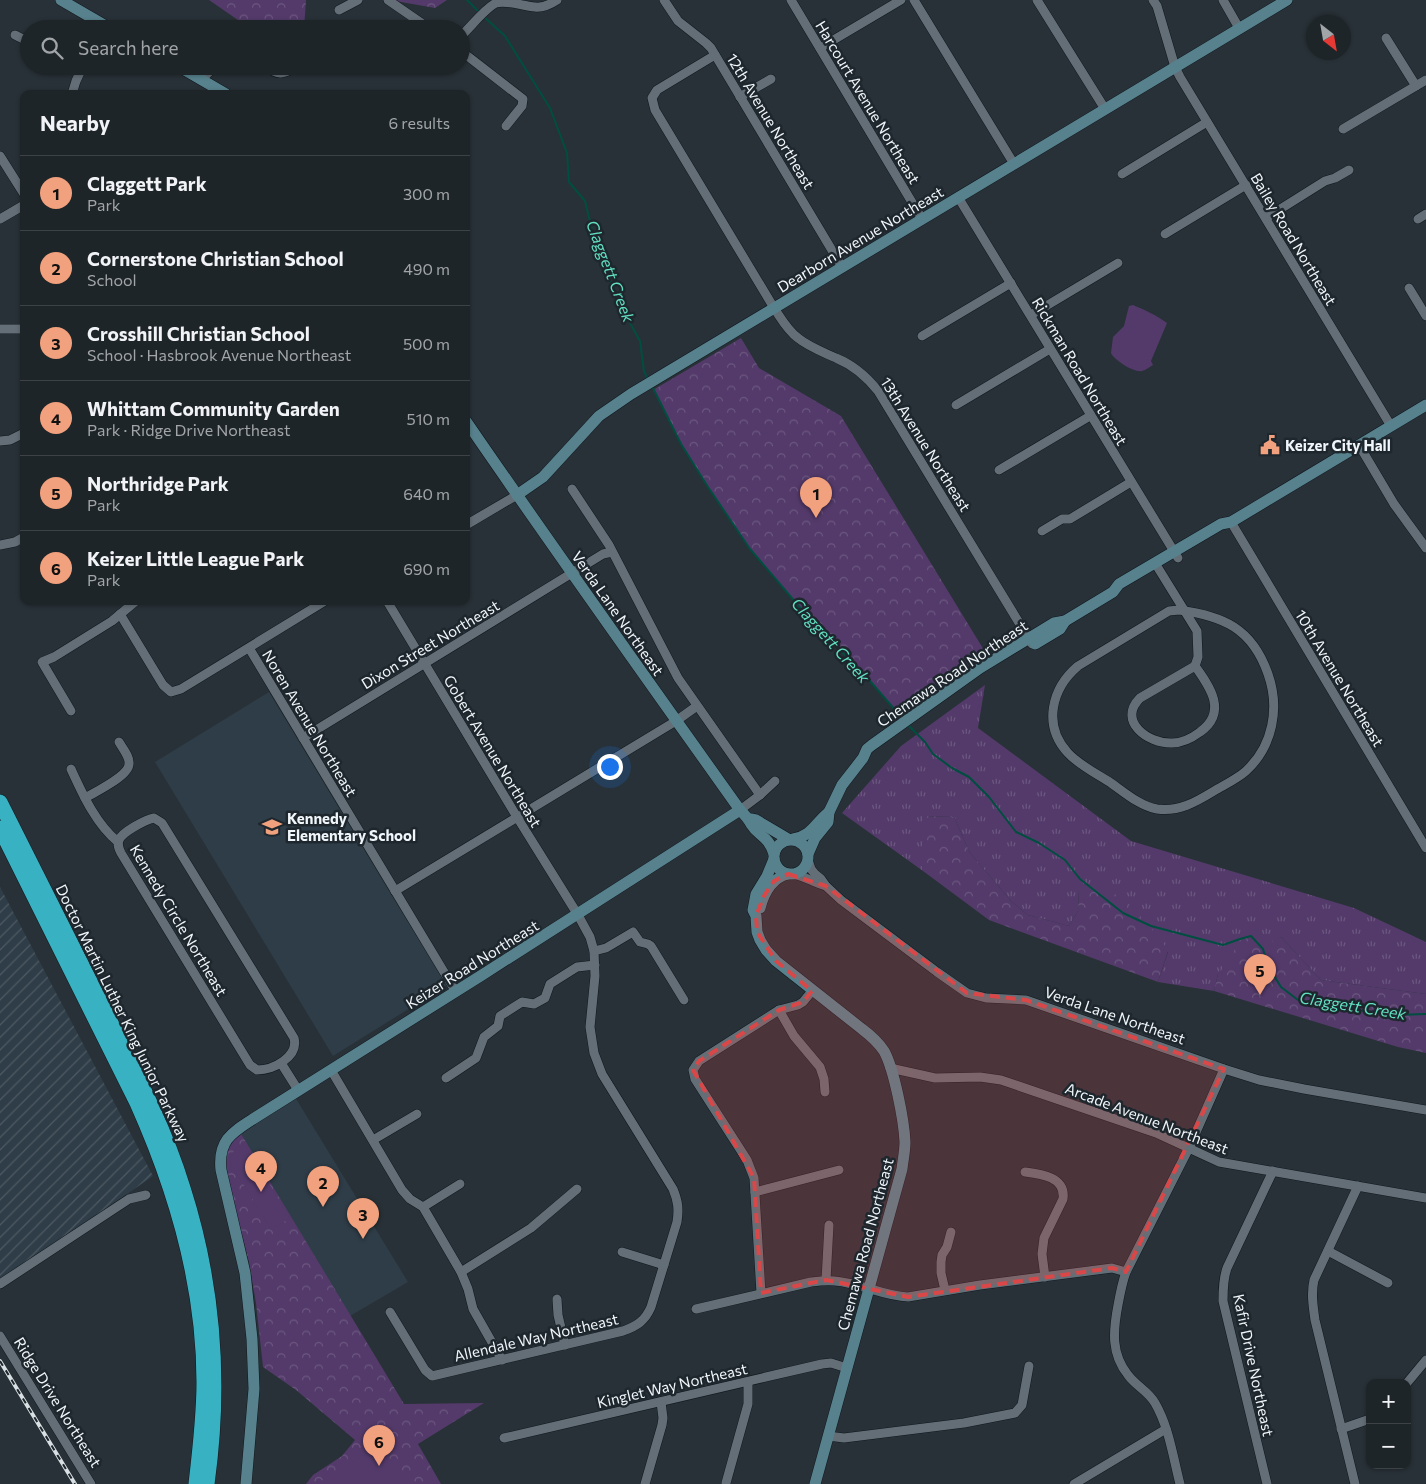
<!DOCTYPE html>
<html lang="en">
<head>
<meta charset="utf-8">
<style>
  body { margin:0; font-family:Commissioner,sans-serif; background:#2b3135; color:#f1f3f6 }
  .controls { position:absolute; right:15px; bottom:15px; display:grid; overflow:hidden; border-radius:10px; box-shadow:0 1px 4px #0004 }
  .controls button { width:45px; height:45px; display:grid; place-items:center; padding:0; border:0; border-bottom:1px solid #3c4246; background:#1e2529; color:#f1f3f6; font:25px sans-serif }
  .compass { position:absolute; left:1306px; top:15px; width:45px; height:45px; border-radius:50%; background:#1e2529; box-shadow:0 1px 4px #0004; rotate:149deg }
  .you { position:absolute; left:609px; top:766px; width:18px; height:18px; margin:-12px; border:4px solid #fff; border-radius:50%; background:#1a73e8; box-shadow:0 0 0 8px #1a73e833 }
  .badge { display:grid; place-items:center; width:32px; height:32px; border-radius:50%; background:#f1a17d; color:#111; font-size:16px; font-weight:700 }
  .pin { position:absolute; translate:-50% -41px; filter:drop-shadow(0 1px 2px #0008) }
  .pin::after { content:''; position:absolute; top:26px; width:18px; height:15px; background:inherit; clip-path:polygon(0 0,100% 0,50% 100%) }
  .list { margin:0; padding:0; list-style:none }
  h2 { display:flex; justify-content:space-between; align-items:center; height:65px; margin:0; padding:0 20px; font-size:21px }
  h2 small { font-size:16px; font-weight:400; color:#a1a5a8 }
  .list li { display:grid; grid-template-columns:32px 1fr auto; gap:15px; align-items:center; box-sizing:border-box; height:75px; padding:0 20px; border-top:1px solid #3c4246 }
  .list b { display:block; font-size:19px; white-space:nowrap }
  .list p { margin:0; font-size:16px; white-space:nowrap; color:#a1a5a8 }
  .list em { font-size:16px; font-style:normal; color:#a1a5a8 }
  .icon { flex:none; width:28px; height:28px; fill:none; stroke:currentColor; stroke-width:2; stroke-linecap:round; stroke-linejoin:round }
  .map { position:relative; flex:none; width:1426px; height:1484px; overflow:hidden }
  .search { position:absolute; background:#1e2529; box-shadow:0 1px 4px #0004; left:20px; top:20px; width:450px; height:55px; display:flex; align-items:center; gap:12px; box-sizing:border-box; padding:0 18px; border-radius:28px; color:#a1a5a8; font-size:19px }
  .panel { position:absolute; background:#1e2529; box-shadow:0 1px 4px #0004; left:20px; top:90px; width:450px; height:515px; border-radius:10px }
  .map>svg:first-child { display:block }
  .built { fill:#2f3d48 }
  .industrial { fill:url(#industrial-furrows) }
  .grass { fill:url(#grass-tufts) }
  .forest { fill:url(#forest-crowns) }
  .garden { fill:#533a6a }
  .lines { fill:none; stroke-linecap:round; stroke-linejoin:round }
  .stream { stroke:#004e40; stroke-width:2 }
  .street-casing { stroke:#10181f; stroke-width:10 }
  .secondary-casing { stroke:#10181f; stroke-width:12 }
  .highway-casing { stroke:#10181f; stroke-width:16 }
  .street { stroke:#646e76; stroke-width:9 }
  .secondary { stroke:#57828d; stroke-width:11 }
  .highway { stroke:#38b2c2; stroke-width:15 }
  .rail-casing { stroke:#d9e0e4; stroke-width:4 }
  .rail { stroke:#1e272d; stroke-width:2; stroke-dasharray:5.5; stroke-linecap:butt }
  .marked { fill:#da4748; fill-opacity:0.2; stroke:#da4748; stroke-width:4; stroke-dasharray:10 6; stroke-linejoin:round }
  .labels { text-anchor:middle; dominant-baseline:central; stroke-width:5; stroke-linejoin:round; paint-order:stroke }
  .street-label { font-size:15px; fill:#f0f6fa; stroke:#1e272d }
  .poi-label { font-size:15px; font-weight:bold; fill:#f0f6fa; stroke:#1e272d; text-anchor:start }
  .water-label { font-size:16px; font-style:italic; fill:#61dfc1; stroke:#1e272d }
</style>
</head>
<body>
<div class="map">
<svg width="1426" height="1484" viewBox="0 0 1426 1484">
  <defs>
    <pattern id="industrial-furrows" width="10" height="10" patternUnits="userSpaceOnUse" patternTransform="scale(1.25)"><rect width="10" height="10" fill="#2f3d48"/><path d="M-1 1l2-2M0 10L10 0M9 11l2-2" fill="none" stroke="#4d5a63"/></pattern>
    <pattern id="grass-tufts" width="24" height="20" patternUnits="userSpaceOnUse" patternTransform="scale(1.25)"><rect width="24" height="20" fill="#533a6a"/><path d="M3 7l-1-3M5 7V3M7 7l1-3M15 17l-1-3M17 17v-4M19 17l1-3" fill="none" stroke="#6c5780"/></pattern>
    <pattern id="forest-crowns" width="20" height="18" patternUnits="userSpaceOnUse" patternTransform="scale(1.25)"><rect width="20" height="18" fill="#533a6a"/><path d="M2 6a3 3 0 1 1 6 0M12 15a3 3 0 1 1 6 0" fill="none" stroke="#6c5780"/></pattern>
  </defs>
  <rect width="100%" height="100%" fill="#283137"/>
  <g class="built">
    <path d="M269,692L389,891L447,985L333,1056L155,762Z"/>
    <path d="M295,1097L408,1282L350,1316L240,1132Z"/>
  </g>
  <path class="industrial" d="M0,887L153,1176L0,1282Z"/>
  <path class="grass" d="M985,685L978,728L1131,841L1354,908L1426,942V994L1321,980L1281,937L1218,974L1214,991L1158,982L1168,952L1079,889L1078,911L1069,926L1028,915L1011,901L970,853L954,817L923,816V871L842,813L901,746Z"/>
  <g class="forest">
    <path d="M209,0H306L304,29H251Z"/>
    <path d="M390,0H447L435,8Z"/>
    <path d="M741,338L759,368L841,416L987,655L895,711L863,673L814,624L788,594L750,549L708,487L681,444L653,390Z"/>
    <path d="M923,816L954,817L970,853L1011,901L1028,915L1069,926L1078,911L1079,889L1098,883L1128,903L1157,934L1168,951L1158,982L989,920L923,871Z"/>
    <path d="M1251,936L1261,946L1281,937L1321,980L1426,994V1053L1398,1047L1214,991L1218,974L1229,961L1240,939Z"/>
    <path d="M240,1132L404,1404L484,1403L418,1444L441,1484H306L313,1475L342,1456L355,1440L296,1390L263,1367L256,1303L249,1262L224,1164L228,1148Z"/>
  </g>
  <g class="garden">
    <path d="M1133,305C1145,310 1156,315 1167,323L1151,361L1153,365C1149,367 1146,370 1142,371C1134,373 1114,360 1111,353L1113,337L1124,326L1129,306Z"/>
    <path d="M245,1145L290,1218L271,1230L230,1162C230,1151 236,1150 245,1145Z"/>
    <path d="M376,1448L385,1451L405,1484H316Z"/>
  </g>
  <g class="lines">
    <g class="stream">
      <path d="M467,0L480,13"/>
      <path d="M483,16L505,36L550,108L567,153L569,182L585,201L593,234L619,303L640,341L644,371L648,380"/>
      <path d="M652,386L681,444L708,487L750,549L814,624L863,673L902,718"/>
      <path d="M908,725L925,742L933,754L952,768L969,777L989,797L1016,832L1039,843L1065,860L1080,879L1123,913L1151,926L1223,945L1240,939L1251,936L1263,949L1268,966L1281,987L1298,1000L1334,1007L1397,1015L1426,1014"/>
    </g>
    <defs>
      <g id="street">
        <path d="M388,0L430,29"/>
        <path d="M664,0L678,21L706,43L711,48L842,267"/>
        <path d="M791,0L922,219"/>
        <path d="M914,0L1014,164"/>
        <path d="M1037,0L1105,109"/>
        <path d="M1153,0L1157,6L1175,67L1180,77L1391,426"/>
        <path d="M1223,0L1239,28"/>
        <path d="M339,10L358,0"/>
        <path d="M15,35L29,42"/>
        <path d="M461,36C471,27 484,9 496,3C508,0 522,6 535,7C543,8 551,4 557,0"/>
        <path d="M1386,38L1416,86"/>
        <path d="M820,48L901,0"/>
        <path d="M461,51L523,99L522,106L506,126"/>
        <path d="M715,55L657,90L652,98L655,110L774,308C781,318 787,330 798,338C809,347 823,352 836,358C853,365 867,377 878,391L1032,644"/>
        <path d="M267,66C278,78 286,72 299,66"/>
        <path d="M201,80L209,72L219,66"/>
        <path d="M72,94L76,81L83,66"/>
        <path d="M740,97L771,79"/>
        <path d="M1343,129L1426,80"/>
        <path d="M0,156L24,194"/>
        <path d="M1122,174L1207,122"/>
        <path d="M958,197C1032,317 1104,438 1178,558"/>
        <path d="M1266,218L1325,181L1335,178L1349,170"/>
        <path d="M0,219L24,205"/>
        <path d="M1418,219L1426,214"/>
        <path d="M1165,234L1246,185"/>
        <path d="M1409,288L1426,316"/>
        <path d="M1031,315L1118,263"/>
        <path d="M0,329H24"/>
        <path d="M922,336L1011,283"/>
        <path d="M956,405L1050,349"/>
        <path d="M0,441L10,440L24,433"/>
        <path d="M1359,445L1394,504L1426,548"/>
        <path d="M999,470L1090,416"/>
        <path d="M572,489L609,545L678,678L760,795"/>
        <path d="M1231,522L1426,848"/>
        <path d="M466,525L517,495"/>
        <path d="M1042,531L1062,519H1070L1131,482"/>
        <path d="M0,545L15,542L24,537"/>
        <path d="M1155,563L1197,631L1198,657L1195,666"/>
        <path d="M387,601L517,817L578,915L590,937L594,951L595,976L590,1027L594,1053L602,1074L673,1189C678,1201 679,1209 677,1222L651,1307C645,1321 637,1326 623,1331L432,1376L425,1370L390,1312"/>
        <path d="M1179,610C1223,616 1252,628 1268,674C1280,708 1273,746 1246,771C1237,779 1224,785 1214,791C1196,802 1179,812 1157,809C1140,806 1125,793 1111,783C1097,774 1079,765 1068,753C1042,725 1052,688 1078,666L1169,611Z"/>
        <path d="M120,614L163,685L171,692L181,689L325,601"/>
        <path d="M249,648L456,992"/>
        <path d="M1195,666C1210,687 1228,712 1200,732C1192,738 1182,743 1172,743C1148,744 1117,721 1140,698Z"/>
        <path d="M71,711L42,662L54,657L112,621L136,601"/>
        <path d="M303,738L603,554L612,552"/>
        <path d="M71,769C83,795 96,824 118,842"/>
        <path d="M85,798C95,792 129,776 129,764C130,757 123,749 119,742"/>
        <path d="M740,810L760,795L775,781"/>
        <path d="M154,818L162,823L294,1038C299,1057 273,1070 257,1070L250,1065L121,853C119,849 117,845 119,840C122,832 145,820 154,818Z"/>
        <path d="M808,860L811,869L815,874L821,879L826,886L841,900L937,972L967,993L986,998L1026,1000L1224,1069L1259,1080L1304,1089L1426,1110"/>
        <path d="M793,874C805,876 814,883 826,886"/>
        <path d="M395,891L676,721L697,706"/>
        <path d="M594,951L606,948L633,932L640,942L648,944L651,946L684,1000"/>
        <path d="M779,1010L794,1036L820,1067L824,1079L825,1092"/>
        <path d="M281,1063L298,1090"/>
        <path d="M890,1068L935,1078L980,1077L1001,1080L1156,1133L1219,1162L1426,1198"/>
        <path d="M331,1070L402,1190L410,1199L423,1207L461,1272L468,1289L473,1309L502,1360"/>
        <path d="M446,1078L476,1058L484,1037L498,1026L500,1016L522,1002L534,1004L545,998L550,984L577,967L595,965"/>
        <path d="M373,1140L417,1114"/>
        <path d="M1025,1172C1041,1174 1066,1177 1063,1199L1044,1238L1042,1254L1045,1277"/>
        <path d="M755,1192L839,1170"/>
        <path d="M423,1207L460,1184"/>
        <path d="M1328,1251L1388,1283"/>
        <path d="M622,1252L664,1265"/>
        <path d="M461,1272L531,1228L577,1189"/>
        <path d="M826,1280L829,1225"/>
        <path d="M0,1284L129,1199L146,1195"/>
        <path d="M945,1290L941,1273V1262L942,1255L947,1247L951,1232"/>
        <path d="M761,1293L754,1178L747,1160L695,1079L693,1070L699,1061L779,1010L798,1005L803,1002L812,991"/>
        <path d="M557,1299L558,1315L565,1345"/>
        <path d="M696,1309L811,1282C819,1281 827,1280 835,1281C860,1283 883,1296 908,1297L980,1285L1112,1268L1126,1272"/>
        <path d="M0,1336L91,1484"/>
        <path d="M1407,1383L1426,1360"/>
        <path d="M1341,1429L1370,1419"/>
        <path d="M828,1436L844,1438L964,1423L1015,1413L1022,1405L1029,1366"/>
        <path d="M504,1438L822,1364L831,1363L847,1368"/>
        <path d="M726,1483L748,1404V1382"/>
        <path d="M645,1484L662,1425L663,1418L661,1402"/>
        <path d="M1074,1484L1166,1429"/>
        <path d="M1180,1484C1173,1457 1169,1427 1155,1403C1148,1391 1136,1386 1128,1375C1111,1354 1113,1331 1118,1305C1120,1294 1122,1283 1126,1272L1189,1148L1224,1069"/>
        <path d="M1267,1484L1223,1301C1223,1290 1223,1279 1227,1268L1273,1171"/>
        <path d="M1355,1484L1315,1320C1313,1306 1311,1293 1314,1280L1358,1186"/>
      </g>
      <g id="secondary">
        <path d="M61,0L111,29"/>
        <path d="M178,66L226,94"/>
        <path d="M466,421C556,552 648,681 740,810C745,815 748,818 751,824C759,837 768,835 774,854"/>
        <path d="M517,495L543,477L599,416L631,394L1287,0"/>
        <path d="M1035,644L1060,629L1065,621"/>
        <path d="M751,819L756,820L788,839"/>
        <path d="M793,839C812,836 815,823 829,812"/>
        <circle cx="791" cy="857" r="17"/>
        <path d="M808,854L815,838L828,822L829,812L842,785L863,758L867,749L872,745L980,668L1054,623L1065,621L1113,592L1119,584L1221,524L1231,522L1426,405"/>
        <path d="M774,859L767,876L756,894L753,910L756,916L757,932L760,940L766,950L776,961L862,1029C870,1035 878,1042 884,1051C894,1069 904,1120 905,1142C905,1151 903,1160 902,1169L815,1484"/>
        <path d="M760,908C764,893 771,878 788,874"/>
        <path d="M246,1484L254,1389L252,1339L245,1273L221,1170C218,1141 231,1133 253,1119L482,975L740,810"/>
      </g>
      <g id="highway">
        <path d="M0,802C34,871 69,940 104,1009C133,1067 164,1126 183,1188C214,1285 221,1384 207,1484"/>
        <path d="M0,828L137,1103C176,1190 204,1285 204,1382C204,1416 200,1450 196,1484"/>
      </g>
    </defs>
    <use href="#street" class="street-casing"/>
    <use href="#secondary" class="secondary-casing"/>
    <use href="#highway" class="highway-casing"/>
    <use href="#street" class="street"/>
    <use href="#secondary" class="secondary"/>
    <use href="#highway" class="highway"/>
    <defs>
      <path id="rail" d="M0,1361L75,1484"/>
    </defs>
    <use href="#rail" class="rail-casing"/>
    <use href="#rail" class="rail"/>
  </g>
  <path class="marked" d="M788,874L826,886L967,993L1026,1000L1224,1069L1126,1272L1112,1268L908,1297L826,1280L761,1293L754,1178L693,1070L699,1061L779,1010L803,1002L812,991L776,961L757,932L756,916L764,896L774,881Z"/>
  <defs>
    <symbol id="civic-bare" viewBox="-9 -9 18 18"><path d="M-.6-6.5H3V-4.5H.6V-3L4-1V1h2V6H-6V1h2V-1L-.6-3ZM-1.2 2.5V6h2.4V2.5Z" fill="#f1a17d" stroke="#1e272d" stroke-width="2.5" paint-order="stroke"/></symbol>
    <symbol id="school-bare" viewBox="-9 -9 18 18"><path d="M0-5L7-2L0 1L-7-2ZM-4 1L0 2.5L4 1V4Q0 6-4 4Z" fill="#f1a17d" stroke="#1e272d" stroke-width="2.5" paint-order="stroke"/></symbol>
  </defs>
  <g fill-rule="evenodd">
    <use href="#civic-bare" x="1256" y="431" width="28" height="28"/>
    <use href="#school-bare" x="258" y="813" width="28" height="28"/>
  </g>
  <g class="labels">
    <g class="street-label">
      <text transform="translate(868 102) rotate(59)">Harcourt Avenue Northeast</text>
      <text transform="translate(771 121) rotate(59)">12th Avenue Northeast</text>
      <text transform="translate(860 239) rotate(-31)">Dearborn Avenue Northeast</text>
      <text transform="translate(1294 239) rotate(59)">Bailey Road Northeast</text>
      <text transform="translate(1080 371) rotate(59)">Rickman Road Northeast</text>
      <text transform="translate(926 444) rotate(58)">13th Avenue Northeast</text>
      <text transform="translate(618 613) rotate(55)">Verda Lane Northeast</text>
      <text transform="translate(430 644) rotate(-31)">Dixon Street Northeast</text>
      <text transform="translate(952 673) rotate(-34)">Chemawa Road Northeast</text>
      <text transform="translate(1340 678) rotate(59)">10th Avenue Northeast</text>
      <text transform="translate(310 723) rotate(59)">Noren Avenue Northeast</text>
      <text transform="translate(493 751) rotate(59)">Gobert Avenue Northeast</text>
      <text transform="translate(179 920) rotate(59)">Kennedy Circle Northeast</text>
      <text transform="translate(472 964) rotate(-32)">Keizer Road Northeast</text>
      <text transform="translate(123 1013) rotate(64)">Doctor Martin Luther King Junior Parkway</text>
      <text transform="translate(1115 1015) rotate(19)">Verda Lane Northeast</text>
      <text transform="translate(1147 1118) rotate(21)">Arcade Avenue Northeast</text>
      <text transform="translate(865 1244) rotate(-75)">Chemawa Road Northeast</text>
      <text transform="translate(536 1337) rotate(-13)">Allendale Way Northeast</text>
      <text transform="translate(1254 1365) rotate(78)">Kafir Drive Northeast</text>
      <text transform="translate(672 1385) rotate(-13)">Kinglet Way Northeast</text>
      <text transform="translate(58 1402) rotate(58)">Ridge Drive Northeast</text>
    </g>
    <g class="poi-label">
      <text x="1285" y="445">Keizer City Hall</text>
      <text x="287" y="818">Kennedy<tspan x="287" dy="17">Elementary School</tspan></text>
    </g>
    <g class="water-label">
      <text transform="translate(611 271) rotate(69)">Claggett Creek</text>
      <text transform="translate(831 640) rotate(48)">Claggett Creek</text>
      <text transform="translate(1353 1005) rotate(9)">Claggett Creek</text>
    </g>
  </g>
</svg>
<div class="controls">
<button>+</button>
<button>−</button>
</div>
<svg class="compass" viewBox="-18 -18 36 36"><path d="M0-13l5 13h-10z" fill="#e53935"/><path d="M0 13l5-13h-10z" fill="#a1a5a8"/></svg>
<div class="you"></div>
<div class="pin badge" style="left:816px;top:518px">1</div>
<div class="pin badge" style="left:323px;top:1207px">2</div>
<div class="pin badge" style="left:363px;top:1239px">3</div>
<div class="pin badge" style="left:261px;top:1192px">4</div>
<div class="pin badge" style="left:1260px;top:995px">5</div>
<div class="pin badge" style="left:379px;top:1466px">6</div>
<div class="search"><svg class="icon" aria-label="search" viewBox="0 0 24 24"><circle cx="10" cy="10" r="6"/><path d="M15 15l6 6"/></svg>Search here</div>
<section class="panel">
<h2>Nearby<small>6 results</small></h2>
<ul class="list">
<li><span class="badge">1</span><div><b>Claggett Park</b><p>Park</p></div><em>300 m</em></li>
<li><span class="badge">2</span><div><b>Cornerstone Christian School</b><p>School</p></div><em>490 m</em></li>
<li><span class="badge">3</span><div><b>Crosshill Christian School</b><p>School · Hasbrook Avenue Northeast</p></div><em>500 m</em></li>
<li><span class="badge">4</span><div><b>Whittam Community Garden</b><p>Park · Ridge Drive Northeast</p></div><em>510 m</em></li>
<li><span class="badge">5</span><div><b>Northridge Park</b><p>Park</p></div><em>640 m</em></li>
<li><span class="badge">6</span><div><b>Keizer Little League Park</b><p>Park</p></div><em>690 m</em></li>
</ul>
</section>
</div>
</body>
</html>
